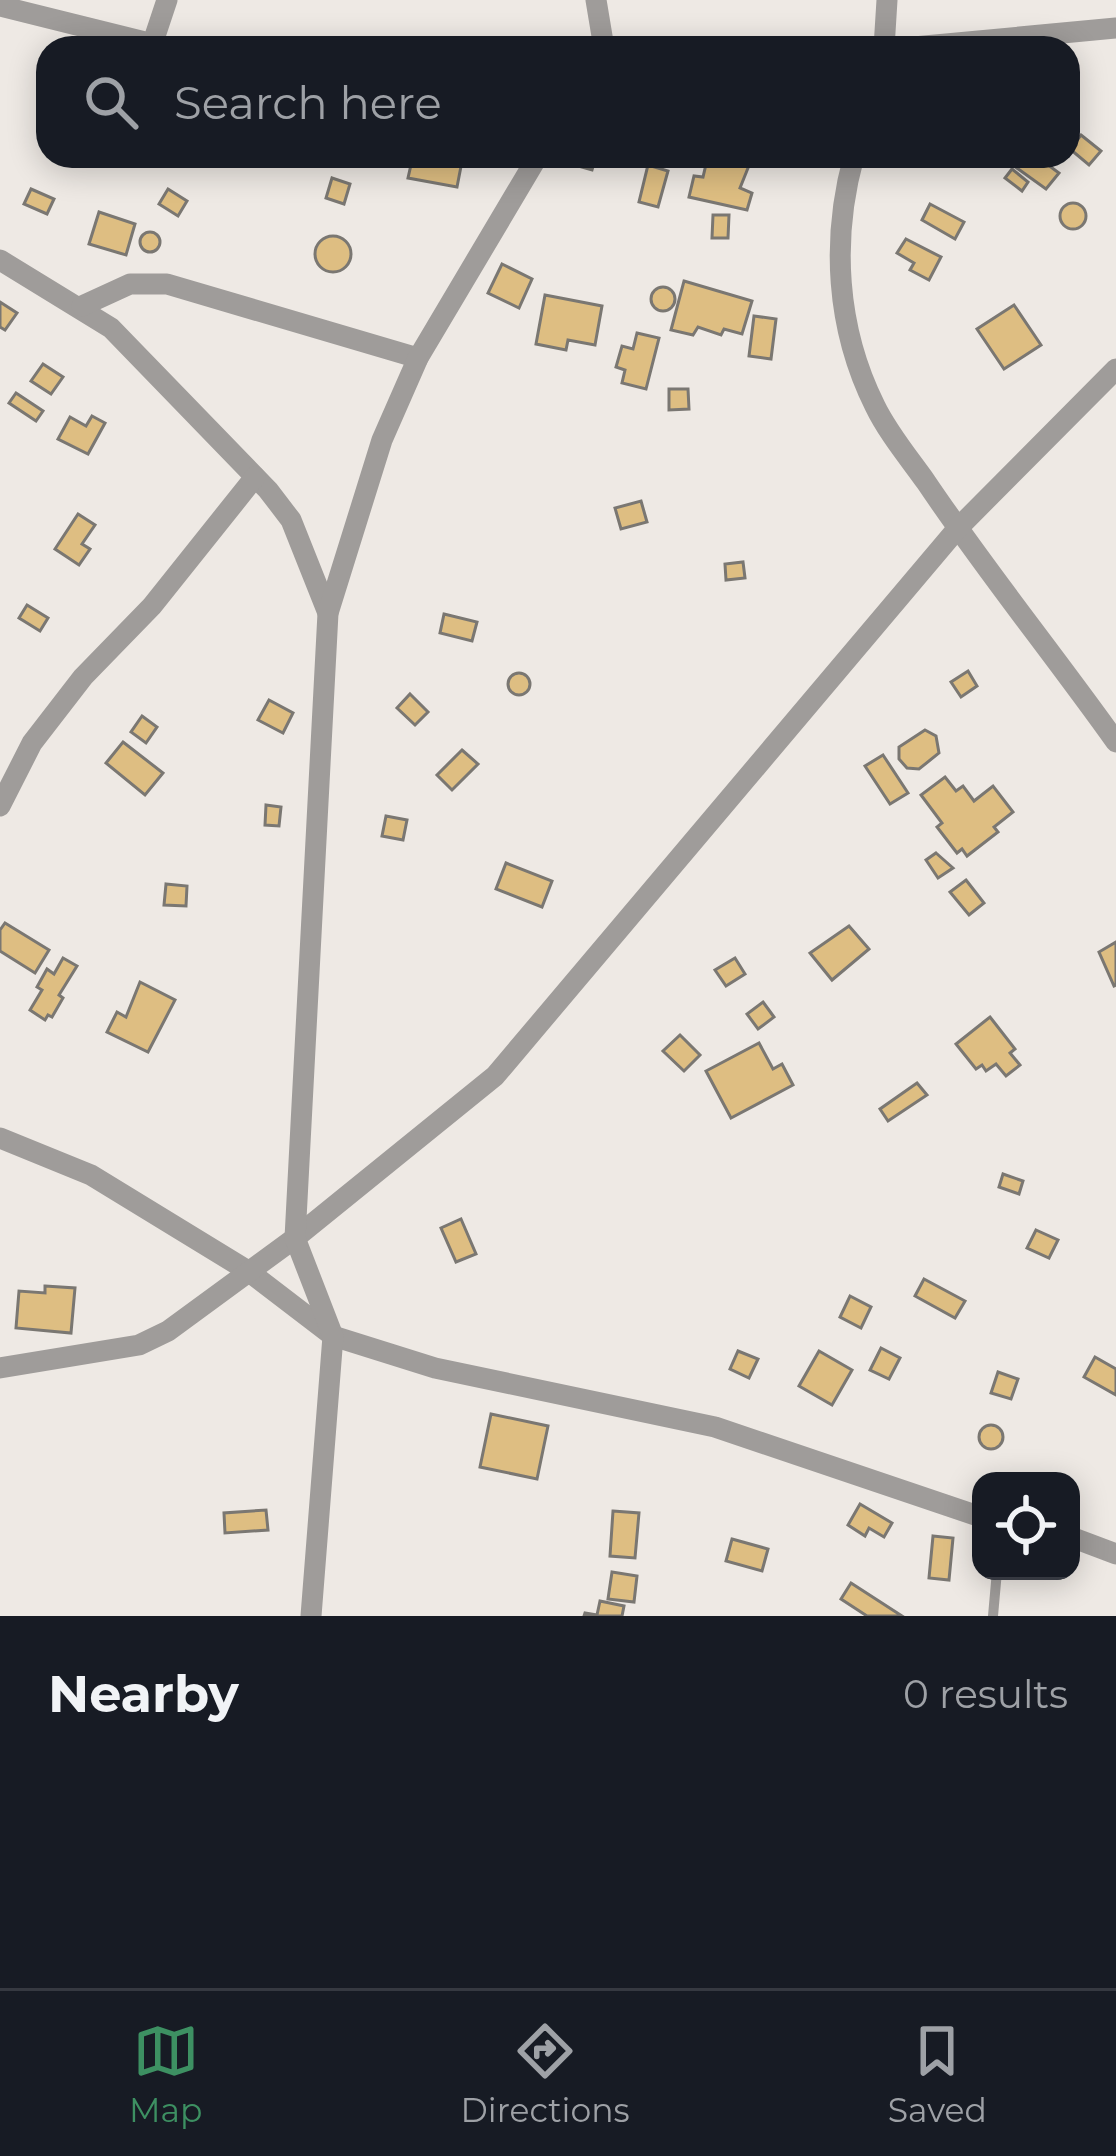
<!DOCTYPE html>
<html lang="en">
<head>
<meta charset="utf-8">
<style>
  body { margin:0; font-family:Montserrat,sans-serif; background:#20242c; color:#f1f3f6 }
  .controls { position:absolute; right:36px; bottom:36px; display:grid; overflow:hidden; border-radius:24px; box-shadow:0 6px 30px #0003 }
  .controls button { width:108px; height:108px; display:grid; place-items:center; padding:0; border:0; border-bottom:3px solid #363941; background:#171b24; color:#f1f3f6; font:60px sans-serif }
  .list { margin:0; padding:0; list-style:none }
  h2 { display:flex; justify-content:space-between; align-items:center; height:156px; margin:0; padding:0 48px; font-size:51px }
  h2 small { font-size:39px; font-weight:400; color:#9ea1a6 }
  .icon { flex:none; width:66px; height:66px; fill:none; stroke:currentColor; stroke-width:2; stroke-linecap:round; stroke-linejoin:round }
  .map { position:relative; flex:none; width:1116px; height:1616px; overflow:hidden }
  .search { position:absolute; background:#171b24; box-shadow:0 6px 30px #0003; left:36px; right:36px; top:36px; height:132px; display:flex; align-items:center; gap:30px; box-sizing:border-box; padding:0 42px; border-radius:36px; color:#9ea1a6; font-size:45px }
  .sheet { height:372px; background:#171b24 }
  nav { display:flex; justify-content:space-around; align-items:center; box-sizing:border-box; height:168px; border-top:3px solid #363941; background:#171b24; font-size:33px; color:#9ea1a6 }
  nav a { display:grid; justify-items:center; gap:6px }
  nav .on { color:#3d9062 }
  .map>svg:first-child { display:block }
  .building { fill:#debe82; stroke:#7a7772; stroke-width:3 }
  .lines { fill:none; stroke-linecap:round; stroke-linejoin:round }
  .service { stroke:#9f9c9a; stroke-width:10 }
  .minor { stroke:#9f9c9a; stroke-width:21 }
</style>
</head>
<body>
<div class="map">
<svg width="1116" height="1616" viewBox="0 0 1116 1616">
  <rect width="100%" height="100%" fill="#eee9e4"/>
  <g class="building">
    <path d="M1081,135L1101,151L1089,165L1070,149Z"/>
    <path d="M413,156H463L457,187L408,178Z"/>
    <path d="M574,156H596L592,170L571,164Z"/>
    <path d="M708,156H763L761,166L750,163L740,188L752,193L747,210L689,197L694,176L703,177Z"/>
    <path d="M1021,156H1036L1059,173L1046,189L1014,166Z"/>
    <path d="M648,165L668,171L658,207L639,202Z"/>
    <path d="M1012,169L1028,182L1022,191L1005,178Z"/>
    <path d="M332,178L350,184L344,204L326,198Z"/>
    <path d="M31,189L54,199L47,214L24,204Z"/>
    <path d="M168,189L187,201L178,216L159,204Z"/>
    <circle cx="1073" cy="216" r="13"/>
    <path d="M930,204L964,222L955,239L922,220Z"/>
    <path d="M99,212L135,224L126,255L89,244Z"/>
    <path d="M713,215H729L728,238H712Z"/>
    <circle cx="150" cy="242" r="10"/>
    <circle cx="333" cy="254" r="18"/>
    <path d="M906,239L941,257L929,280L910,270L914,263L897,253Z"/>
    <path d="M502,264L532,279L519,308L488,293Z"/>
    <path d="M684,281L752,301L742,334L724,329L721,335L698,327L693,335L671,330Z"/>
    <circle cx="663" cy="299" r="12"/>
    <path d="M545,295L602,306L595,345L568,340L566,350L536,344Z"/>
    <path d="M0,302L17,313L5,330L0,327Z"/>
    <path d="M1014,305L1041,345L1004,369L977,329Z"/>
    <path d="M754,316L776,319L771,359L749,356Z"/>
    <path d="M637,333L659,338L646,389L622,383L625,370L616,367L622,346L633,349Z"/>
    <path d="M43,364L63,377L51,394L31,381Z"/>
    <path d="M669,389H688L689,409L669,410Z"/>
    <path d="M16,393L43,411L36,421L9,403Z"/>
    <path d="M92,416L105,423L88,454L58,439L70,417L86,426Z"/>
    <path d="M641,501L647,522L621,529L615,508Z"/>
    <path d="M78,514L95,525L82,544L90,549L79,565L55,549Z"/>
    <path d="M743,562L745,578L726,580L725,564Z"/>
    <path d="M27,605L48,618L40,631L19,618Z"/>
    <path d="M444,614L477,622L472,641L440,633Z"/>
    <path d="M968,671L977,686L961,697L951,682Z"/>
    <circle cx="519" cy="684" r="11"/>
    <path d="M410,694L428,712L415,725L397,708Z"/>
    <path d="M269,700L293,713L283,733L258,720Z"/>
    <path d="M142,716L157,727L146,743L131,732Z"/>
    <path d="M925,730L936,736L939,753L919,769L907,768L899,759V747Z"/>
    <path d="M123,742L163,773L145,795L106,763Z"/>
    <path d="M462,750L478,764L452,790L437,775Z"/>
    <path d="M883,755L908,793L890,804L865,766Z"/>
    <path d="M945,777L956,791L963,786L974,801L993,786L1013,812L994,827L998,832L967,856L962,849L957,853L937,827L942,823L921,795Z"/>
    <path d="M266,805L281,807L279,826L265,825Z"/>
    <path d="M386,816L407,820L403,840L382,836Z"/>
    <path d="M936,853L953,868L938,878L926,860Z"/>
    <path d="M506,863L552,881L542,907L496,889Z"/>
    <path d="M966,880L984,903L969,915L950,892Z"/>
    <path d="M166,884L187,886L186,906L164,905Z"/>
    <path d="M5,923L49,950L35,973L0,951V930Z"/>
    <path d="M849,926L869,949L832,980L810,953Z"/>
    <path d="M1116,942V985L1114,986L1099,952Z"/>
    <path d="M63,958L77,966L59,995L63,998L52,1017L48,1015L45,1020L30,1010L42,990L37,987L47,969L54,974Z"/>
    <path d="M735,958L745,974L726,986L715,970Z"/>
    <path d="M140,982L175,1000L148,1052L107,1032L117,1012L126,1017Z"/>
    <path d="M763,1002L774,1017L758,1029L747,1014Z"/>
    <path d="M990,1017L1015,1049L1010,1053L1020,1065L1006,1076L996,1064L986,1071L982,1065L976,1069L956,1044Z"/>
    <path d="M680,1035L700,1055L684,1071L663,1051Z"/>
    <path d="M759,1043L773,1069L782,1064L793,1085L731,1118L706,1071Z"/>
    <path d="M917,1083L927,1095L888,1121L880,1109Z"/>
    <path d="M1003,1174L1023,1181L1019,1194L999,1187Z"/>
    <path d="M461,1219L476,1254L456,1262L441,1228Z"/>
    <path d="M1036,1230L1058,1240L1049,1258L1027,1248Z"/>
    <path d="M924,1279L965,1301L955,1318L915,1296Z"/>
    <path d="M45,1286L75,1288L71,1333L16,1328L19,1291L45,1293Z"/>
    <path d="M850,1296L871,1307L861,1328L840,1317Z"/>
    <path d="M881,1348L900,1358L889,1379L870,1370Z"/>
    <path d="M738,1351L758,1359L749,1378L730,1369Z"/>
    <path d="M819,1351L852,1370L832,1405L799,1386Z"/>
    <path d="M1095,1357L1116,1369V1395L1084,1377Z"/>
    <path d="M998,1372L1018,1379L1011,1399L991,1393Z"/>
    <path d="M491,1414L548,1426L537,1479L480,1467Z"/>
    <circle cx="991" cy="1437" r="12"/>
    <path d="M860,1504L892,1523L884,1537L869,1528L865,1536L848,1525Z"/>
    <path d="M266,1510L268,1530L225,1533L224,1513Z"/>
    <path d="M613,1511L639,1513L635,1558L610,1556Z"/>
    <path d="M933,1536L953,1538L949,1580L929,1578Z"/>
    <path d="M732,1539L768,1549L762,1571L726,1561Z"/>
    <path d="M612,1572L637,1576L634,1602L608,1599Z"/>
    <path d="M851,1583L902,1616H867L841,1599Z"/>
    <path d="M600,1601L624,1606L622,1616H584L585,1613L597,1615Z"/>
  </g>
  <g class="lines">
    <path class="service" d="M993,1616L997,1571"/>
    <g class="minor">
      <path d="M596,0L604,48"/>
      <path d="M0,6L169,48"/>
      <path d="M152,45L167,0"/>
      <path d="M884,48L887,0"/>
      <path d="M903,48L1116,28"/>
      <path d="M854,156C831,239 836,328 875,406C888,433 909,458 926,482C986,571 1054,655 1116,742"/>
      <path d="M0,260L111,328L268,490L291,520L328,613"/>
      <path d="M82,306L130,284H167L418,358"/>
      <path d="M0,806L32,743L83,677L152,606L255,477"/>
      <path d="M0,1138L91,1175L248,1271L333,1336L435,1368L715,1427L981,1517"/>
      <path d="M0,1368L139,1345L168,1331L295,1238L495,1076L957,529L1116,369"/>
      <path d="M1071,1537L1116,1554"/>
      <path d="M311,1616L333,1336L295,1238L328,613L382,440L418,358L538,156"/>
    </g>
  </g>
</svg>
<div class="controls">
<button><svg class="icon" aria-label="locate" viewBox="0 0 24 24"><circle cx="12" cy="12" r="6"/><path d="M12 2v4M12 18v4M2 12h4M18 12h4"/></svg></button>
</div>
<div class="search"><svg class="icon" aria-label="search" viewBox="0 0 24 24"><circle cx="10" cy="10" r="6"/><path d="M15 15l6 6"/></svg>Search here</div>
</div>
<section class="sheet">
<h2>Nearby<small>0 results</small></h2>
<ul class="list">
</ul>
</section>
<nav>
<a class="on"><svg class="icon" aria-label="map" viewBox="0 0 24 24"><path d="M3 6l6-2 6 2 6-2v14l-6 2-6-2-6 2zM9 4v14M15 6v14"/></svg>Map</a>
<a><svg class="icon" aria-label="directions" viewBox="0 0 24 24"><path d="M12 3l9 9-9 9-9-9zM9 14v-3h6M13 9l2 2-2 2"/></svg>Directions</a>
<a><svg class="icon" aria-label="saved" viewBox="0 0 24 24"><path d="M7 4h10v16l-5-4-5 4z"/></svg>Saved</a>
</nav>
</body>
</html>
